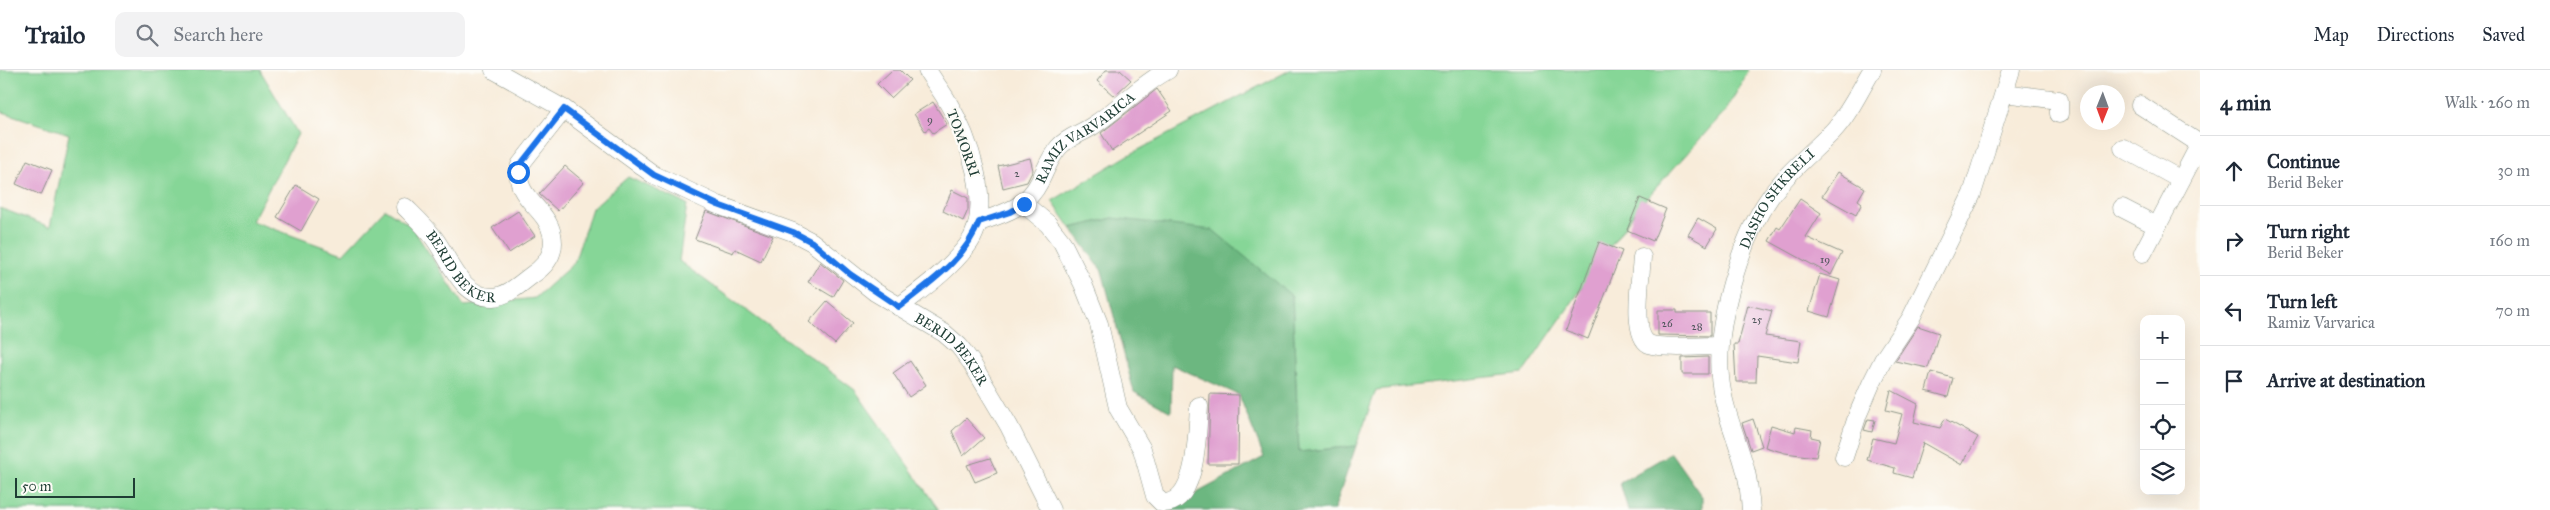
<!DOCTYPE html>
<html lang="en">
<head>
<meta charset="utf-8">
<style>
  body { margin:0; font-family:"IM FELL Great Primer",serif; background:#f2f2f3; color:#1f2937 }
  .controls { position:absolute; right:15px; bottom:15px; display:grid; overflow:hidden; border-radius:10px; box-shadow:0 5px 20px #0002 }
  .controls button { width:45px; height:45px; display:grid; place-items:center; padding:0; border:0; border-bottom:1px solid #e0e1e3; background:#fff; color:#1f2937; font:25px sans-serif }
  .compass { position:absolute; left:2080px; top:15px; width:45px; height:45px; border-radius:50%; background:#fff; box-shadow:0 5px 20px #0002; rotate:181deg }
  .scale { position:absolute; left:15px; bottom:12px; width:120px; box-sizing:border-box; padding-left:5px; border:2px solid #1f3d34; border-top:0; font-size:14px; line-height:18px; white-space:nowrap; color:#1f3d34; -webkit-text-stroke:4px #fdfcf7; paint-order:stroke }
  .stop { position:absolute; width:15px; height:15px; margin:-11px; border:4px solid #1a73e8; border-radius:50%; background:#fff }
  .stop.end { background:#1a73e8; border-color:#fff; box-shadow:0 1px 5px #0008 }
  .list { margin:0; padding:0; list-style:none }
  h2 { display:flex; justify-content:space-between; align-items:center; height:65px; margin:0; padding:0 20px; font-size:21px }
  h2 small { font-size:16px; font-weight:400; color:#747a83 }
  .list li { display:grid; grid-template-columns:32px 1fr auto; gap:15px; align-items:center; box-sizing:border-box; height:70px; padding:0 20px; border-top:1px solid #e0e1e3 }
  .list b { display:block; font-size:19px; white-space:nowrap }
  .list p { margin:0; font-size:16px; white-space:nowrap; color:#747a83 }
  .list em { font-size:16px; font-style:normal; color:#747a83 }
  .icon { flex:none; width:28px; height:28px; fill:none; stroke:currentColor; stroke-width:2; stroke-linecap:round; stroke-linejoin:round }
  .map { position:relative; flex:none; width:2200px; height:440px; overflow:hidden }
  header { display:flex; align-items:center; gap:30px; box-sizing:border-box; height:70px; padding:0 25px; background:#fff; border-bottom:1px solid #e0e1e3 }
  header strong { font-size:24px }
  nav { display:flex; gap:28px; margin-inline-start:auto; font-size:18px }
  .search { width:350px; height:45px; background:#f2f2f3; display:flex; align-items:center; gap:12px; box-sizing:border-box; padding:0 18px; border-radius:10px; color:#747a83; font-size:19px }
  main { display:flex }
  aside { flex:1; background:#fff }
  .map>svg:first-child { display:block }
  .green { fill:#86d697; stroke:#528a66 }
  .forest { fill:#6cb780; stroke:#467a5a }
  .building { fill:#e0a0d0 }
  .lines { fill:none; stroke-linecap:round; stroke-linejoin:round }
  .minor-casing { stroke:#8c9487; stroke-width:19 }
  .minor { stroke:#fff; stroke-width:18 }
  .route { stroke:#1a73e8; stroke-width:6 }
  .labels { text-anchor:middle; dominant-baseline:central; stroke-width:4.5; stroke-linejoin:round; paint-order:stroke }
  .number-label { font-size:11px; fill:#4f565b }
  .street-label { font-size:14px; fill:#1f3d34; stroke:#fdfcf7 }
</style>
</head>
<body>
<header>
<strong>Trailo</strong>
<div class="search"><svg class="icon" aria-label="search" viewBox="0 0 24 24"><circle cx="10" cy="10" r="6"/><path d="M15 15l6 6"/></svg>Search here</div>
<nav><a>Map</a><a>Directions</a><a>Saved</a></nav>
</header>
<main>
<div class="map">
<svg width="2200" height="440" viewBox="0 0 2200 440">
  <rect width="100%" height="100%" fill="#fdfcf7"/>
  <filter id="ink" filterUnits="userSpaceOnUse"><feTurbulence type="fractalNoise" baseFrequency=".02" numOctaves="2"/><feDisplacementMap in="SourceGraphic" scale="10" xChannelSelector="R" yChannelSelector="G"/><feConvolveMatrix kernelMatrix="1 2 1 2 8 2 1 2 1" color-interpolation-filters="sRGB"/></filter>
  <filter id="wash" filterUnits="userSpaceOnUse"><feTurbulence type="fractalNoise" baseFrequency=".0096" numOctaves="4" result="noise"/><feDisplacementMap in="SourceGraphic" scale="20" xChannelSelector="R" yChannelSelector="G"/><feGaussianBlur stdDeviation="1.12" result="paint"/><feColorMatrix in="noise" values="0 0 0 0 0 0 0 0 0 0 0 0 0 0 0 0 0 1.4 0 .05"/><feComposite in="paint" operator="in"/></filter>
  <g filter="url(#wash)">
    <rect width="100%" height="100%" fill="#f8ecda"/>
    <g class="green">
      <path d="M0,0H260L298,64L252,151L343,184L385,139L411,156L464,236L535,228L574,193L592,138L628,107L687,134L679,191L855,320L939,440H0V138L50,157L69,64L0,41Z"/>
      <path d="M1290,0H1749L1727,39L1636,140L1523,303L1376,320L1356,376L1299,382L1292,226L1113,148L1071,158L1052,131L1127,86Z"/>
    </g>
    <g class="forest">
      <path d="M1113,148L1213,160L1292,226L1299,382L1356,376L1334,440H1165L1264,387L1239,325L1172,295L1171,342L1134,322L1102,201L1071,158Z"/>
      <path d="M1671,383L1702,427V440H1628L1620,413Z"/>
    </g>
    <g id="blocks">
      <g class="building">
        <path d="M892,0H900L910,10L891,28L877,14Z"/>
        <path d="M1106,0H1120L1131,10L1114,26L1097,11Z"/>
        <path d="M1157,19L1172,41L1112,81L1101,63Z"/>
        <path d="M933,32L947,54L933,63L929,58L925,61L914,44Z"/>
        <path d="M1030,88L1033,100L1027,112L1003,118L998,96Z"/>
        <path d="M27,90L52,100L41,125L16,114Z"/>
        <path d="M565,96L584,112L558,141L539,124Z"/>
        <path d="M1838,102L1865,118L1858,130L1862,133L1856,145L1822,126Z"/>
        <path d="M296,115L319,129L301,161L277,147Z"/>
        <path d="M952,120L968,128V140L963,151L943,141Z"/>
        <path d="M1640,128L1666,139L1653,171L1627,160Z"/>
        <path d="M1800,129L1821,143L1806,167L1842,183L1831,205L1769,171L1777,157L1780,159Z"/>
        <path d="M518,141L535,166L509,183L492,158Z"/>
        <path d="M706,141L773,166L761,191L735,179L733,183L695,169Z"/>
        <path d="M1698,148L1717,159L1707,176L1688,165Z"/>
        <path d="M1599,172L1622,181L1588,269L1566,260Z"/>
        <path d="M820,192L843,210L833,227L808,212Z"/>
        <path d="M1820,204L1840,210L1829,247L1809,241Z"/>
        <path d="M827,231L853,253L835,274L809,252Z"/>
        <path d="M1748,235L1772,241L1765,266L1801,271L1798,292L1757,286L1756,312H1736L1734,274H1738Z"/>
        <path d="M1658,240H1677V243H1710V266L1658,265Z"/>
        <path d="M1918,256L1939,263L1928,298L1895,291Z"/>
        <path d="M1708,287V304H1682V288Z"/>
        <path d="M910,291L926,315L909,327L893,303Z"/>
        <path d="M1931,302L1953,308L1948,327L1926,321Z"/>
        <path d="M1891,320L1918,334L1914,352L1940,358L1945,349L1978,367L1962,395L1923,373L1912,408L1894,403L1895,398L1867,390L1873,368L1894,373L1902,344L1886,340Z"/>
        <path d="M1210,324L1239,325L1238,394H1208Z"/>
        <path d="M966,348L984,368L963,386L952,361Z"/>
        <path d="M1753,349L1762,376L1751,380L1742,353Z"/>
        <path d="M1868,349L1875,350L1872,362L1864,360Z"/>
        <path d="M1771,355L1795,362L1796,357L1812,360L1811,367L1820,369L1816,387L1785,383L1765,377Z"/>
        <path d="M990,388L997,403L975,412L967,395Z"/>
      </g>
    </g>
  </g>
  <g filter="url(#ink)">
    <use href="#blocks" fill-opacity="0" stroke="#8c9487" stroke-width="1"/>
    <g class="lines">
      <defs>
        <g id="minor">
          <path id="s1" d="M494,0L564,39L654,105L718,135L793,162L812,172L875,222L944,263L959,276L971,292L1009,356L1051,440"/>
          <path d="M2004,23L2059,30V44"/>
          <path d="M2140,35L2200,74"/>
          <path d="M2123,78L2181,110"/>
          <path d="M1024,134L1048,154L1062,172L1083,214L1099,254L1118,338L1142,379L1155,426L1162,433C1198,435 1197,361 1199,336"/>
          <path id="s2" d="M405,137C415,147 426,157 434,168C450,189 461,228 493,227C508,226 521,213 532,205C547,195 556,182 552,164C546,136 512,128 520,95L564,39"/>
          <path d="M2122,138L2157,156"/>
          <path id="s3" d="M979,152C1006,143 1027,137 1040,111C1046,99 1050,87 1059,77C1068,67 1083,63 1094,55C1120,38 1140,15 1168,0"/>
          <path d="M2143,183L2200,74"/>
          <path d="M1642,187C1641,206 1631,265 1649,274C1661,279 1704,276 1719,276"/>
          <path d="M899,237C923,218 948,201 967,176C996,139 968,65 946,29C940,19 933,10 927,0"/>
          <path d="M1844,387L1858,344L1871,314L1883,290L1911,248L1972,124L2011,0"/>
          <path id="s4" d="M1751,440C1750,428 1749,415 1746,402C1738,370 1723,340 1720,307C1715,256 1740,169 1770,127C1788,101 1812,83 1833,61C1849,44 1860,20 1872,0"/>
        </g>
      </defs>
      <use href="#minor" class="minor-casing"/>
      <use href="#minor" class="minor"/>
    </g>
  </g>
  <g class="lines" filter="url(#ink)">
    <path class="route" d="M518,102L520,95L564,39L654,105L718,135L793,162L812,172L850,204L899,237C930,212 964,191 979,152L1010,142L1024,134"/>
  </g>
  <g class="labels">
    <g class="number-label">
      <text x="930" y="49">9</text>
      <text x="1017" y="103">2</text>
      <text x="1825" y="189">19</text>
      <text x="1757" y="249">25</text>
      <text x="1667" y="253">26</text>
      <text x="1697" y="256">28</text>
    </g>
    <g class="street-label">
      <text stroke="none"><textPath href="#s3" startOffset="140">RAMIZ VARVARICA</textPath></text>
      <text transform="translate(963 73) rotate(70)">TOMORRI</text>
      <text stroke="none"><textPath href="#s4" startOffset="329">DASHO SHKRELI</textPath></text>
      <text stroke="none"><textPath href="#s2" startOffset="84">BERID BEKER</textPath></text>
      <text stroke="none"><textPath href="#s1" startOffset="541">BERID BEKER</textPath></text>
    </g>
  </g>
</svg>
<div class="controls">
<button>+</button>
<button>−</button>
<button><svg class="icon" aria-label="locate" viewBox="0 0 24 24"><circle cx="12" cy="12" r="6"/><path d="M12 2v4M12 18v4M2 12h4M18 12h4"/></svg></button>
<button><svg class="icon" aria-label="layers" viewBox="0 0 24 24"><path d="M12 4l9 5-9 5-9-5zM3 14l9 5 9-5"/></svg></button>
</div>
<svg class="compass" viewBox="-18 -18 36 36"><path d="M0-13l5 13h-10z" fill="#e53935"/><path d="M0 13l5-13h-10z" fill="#747a83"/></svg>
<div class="scale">50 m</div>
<div class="stop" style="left:518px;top:102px"></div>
<div class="stop end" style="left:1024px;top:134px"></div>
</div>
<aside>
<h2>4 min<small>Walk · 260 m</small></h2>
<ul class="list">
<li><svg class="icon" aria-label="ahead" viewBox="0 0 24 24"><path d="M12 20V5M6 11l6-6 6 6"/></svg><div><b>Continue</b><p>Berid Beker</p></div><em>30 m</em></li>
<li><svg class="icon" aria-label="right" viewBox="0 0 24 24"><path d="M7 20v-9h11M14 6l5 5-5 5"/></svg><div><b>Turn right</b><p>Berid Beker</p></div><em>160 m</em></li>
<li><svg class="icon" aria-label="left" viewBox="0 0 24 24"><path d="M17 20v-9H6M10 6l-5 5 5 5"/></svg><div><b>Turn left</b><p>Ramiz Varvarica</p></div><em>70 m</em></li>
<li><svg class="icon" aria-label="arrive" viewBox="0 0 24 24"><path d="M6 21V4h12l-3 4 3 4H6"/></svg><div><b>Arrive at destination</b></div></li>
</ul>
</aside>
</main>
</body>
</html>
